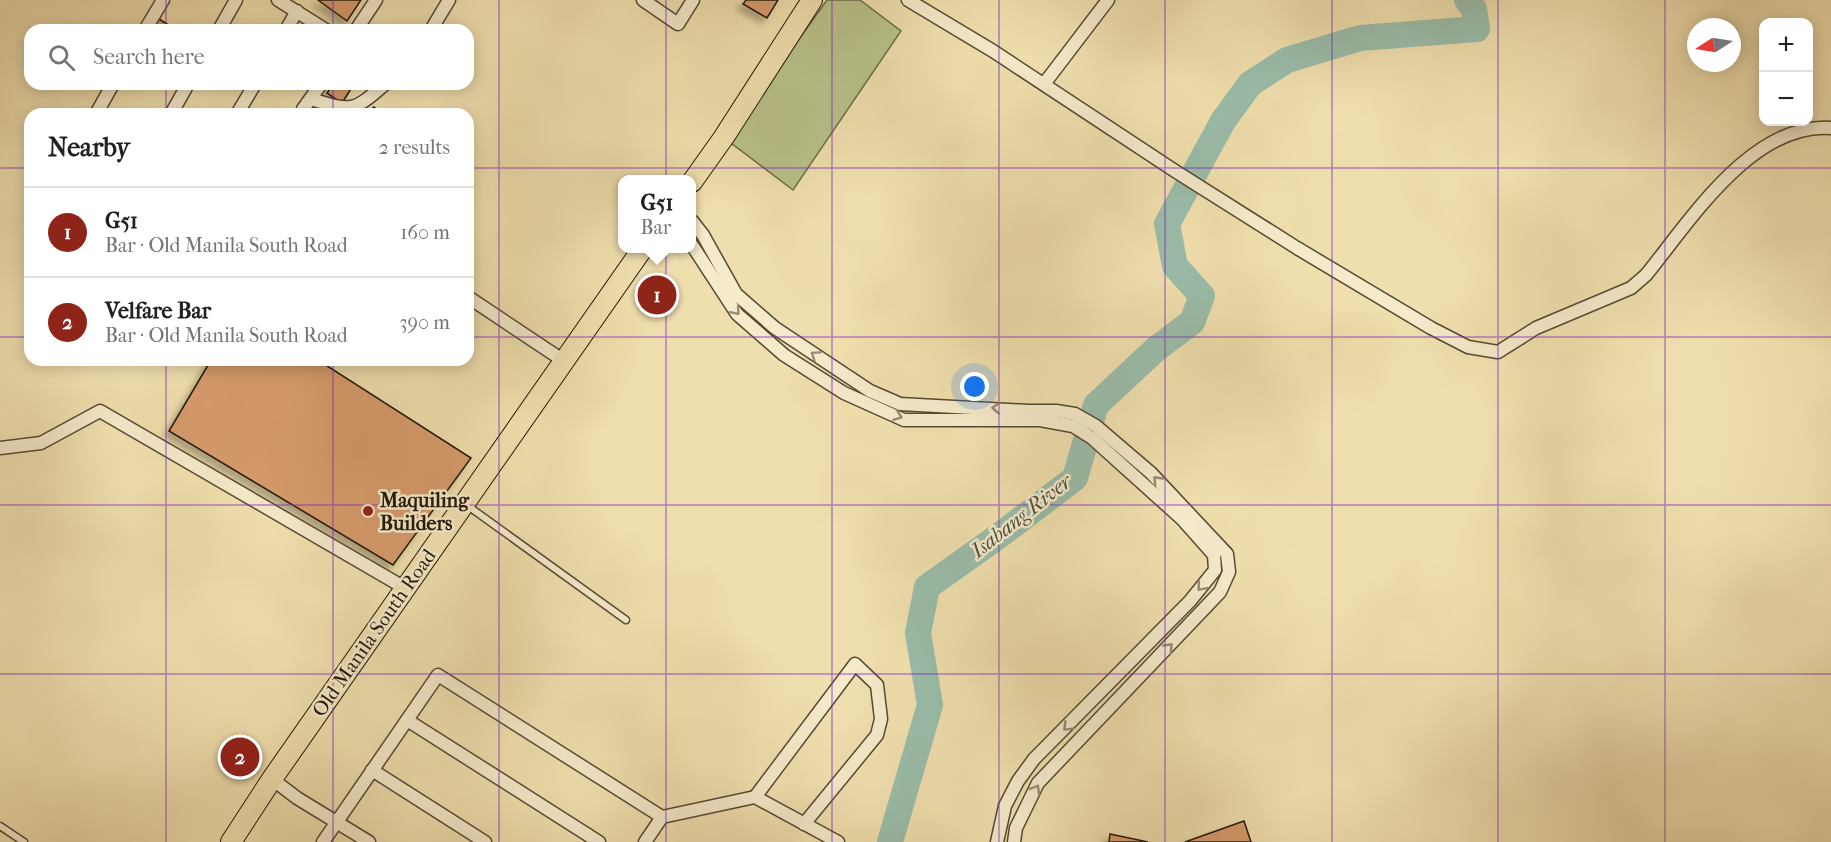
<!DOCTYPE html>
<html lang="en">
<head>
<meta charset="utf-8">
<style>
  body { margin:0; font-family:"IM FELL French Canon",serif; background:#f2f2f2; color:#202124 }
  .controls { position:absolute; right:18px; top:18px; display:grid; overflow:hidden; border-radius:12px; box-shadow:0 3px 15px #0003 }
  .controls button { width:54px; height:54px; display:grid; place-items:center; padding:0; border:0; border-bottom:2px solid #e0e0e0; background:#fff; color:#202124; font:30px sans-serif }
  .compass { position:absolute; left:1687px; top:18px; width:54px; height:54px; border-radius:50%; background:#fff; box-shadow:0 3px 15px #0003; rotate:258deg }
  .you { position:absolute; left:975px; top:387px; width:21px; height:21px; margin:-15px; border:4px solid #fff; border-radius:50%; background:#1a73e8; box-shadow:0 0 0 9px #1a73e833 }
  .badge { display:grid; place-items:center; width:39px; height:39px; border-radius:50%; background:#8f2418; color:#fff; font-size:20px; font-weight:700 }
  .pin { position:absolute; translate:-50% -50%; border:3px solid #fff; box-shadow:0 2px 6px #0006 }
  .popup { position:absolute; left:618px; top:175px; width:78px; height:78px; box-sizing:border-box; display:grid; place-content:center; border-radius:12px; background:#fff; filter:drop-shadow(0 2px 4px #0005); font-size:20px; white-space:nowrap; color:#757577 }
  .popup b { font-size:22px; color:#202124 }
  .popup::after { content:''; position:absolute; left:50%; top:100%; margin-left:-12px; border:12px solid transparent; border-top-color:#fff }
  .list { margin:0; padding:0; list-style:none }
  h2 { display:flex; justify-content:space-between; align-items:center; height:78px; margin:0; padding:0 24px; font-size:26px }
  h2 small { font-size:20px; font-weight:400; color:#757577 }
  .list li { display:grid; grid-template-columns:39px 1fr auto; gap:18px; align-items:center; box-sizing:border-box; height:90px; padding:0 24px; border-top:2px solid #e0e0e0 }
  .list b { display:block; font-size:22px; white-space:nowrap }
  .list p { margin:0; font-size:20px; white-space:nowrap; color:#757577 }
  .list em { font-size:20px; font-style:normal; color:#757577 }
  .icon { flex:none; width:33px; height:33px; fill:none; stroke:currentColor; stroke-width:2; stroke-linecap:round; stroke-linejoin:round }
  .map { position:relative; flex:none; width:1831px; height:842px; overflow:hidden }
  .search { position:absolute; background:#fff; box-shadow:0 3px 15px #0003; left:24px; top:24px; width:450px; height:66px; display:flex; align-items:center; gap:15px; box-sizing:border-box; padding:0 21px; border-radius:18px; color:#757577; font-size:22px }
  .panel { position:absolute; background:#fff; box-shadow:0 3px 15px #0003; left:24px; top:108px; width:450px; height:258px; border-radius:18px }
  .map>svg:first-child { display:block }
  .green { fill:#b9c28b; stroke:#6e6c4a; stroke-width:1.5 }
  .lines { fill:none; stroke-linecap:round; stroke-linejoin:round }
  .river { stroke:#9abdaa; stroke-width:26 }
  .building { fill:#d69b6c; stroke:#22170a; stroke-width:1.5; filter:url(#shadow) }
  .service-casing { stroke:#564933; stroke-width:9 }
  .minor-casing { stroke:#564933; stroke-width:15 }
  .primary-casing { stroke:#22170a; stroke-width:22 }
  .service { stroke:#f5eaca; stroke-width:6 }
  .minor { stroke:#f5eaca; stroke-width:12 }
  .primary { stroke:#f0dfae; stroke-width:20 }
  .oneway { stroke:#968b74 }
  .grid { fill:none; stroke:#7b2cbf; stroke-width:1.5; stroke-opacity:0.55 }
  .poi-dot { fill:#8f2418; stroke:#f5eaca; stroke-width:2 }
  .labels { text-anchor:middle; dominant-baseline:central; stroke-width:5; stroke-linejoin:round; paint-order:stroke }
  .poi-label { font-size:20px; font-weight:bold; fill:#22170a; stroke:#f5eaca; text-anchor:start }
  .street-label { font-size:20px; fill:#22170a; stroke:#f5eaca }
  .water-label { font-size:21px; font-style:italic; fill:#4c5142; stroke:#f5eaca }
</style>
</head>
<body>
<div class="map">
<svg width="1831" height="842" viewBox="0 0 1831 842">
  <defs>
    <filter id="shadow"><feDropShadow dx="-5.5" dy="5.5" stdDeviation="3" flood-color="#0004"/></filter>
  </defs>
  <rect width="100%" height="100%" fill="#f0dfae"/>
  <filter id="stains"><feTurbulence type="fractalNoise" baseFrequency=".00333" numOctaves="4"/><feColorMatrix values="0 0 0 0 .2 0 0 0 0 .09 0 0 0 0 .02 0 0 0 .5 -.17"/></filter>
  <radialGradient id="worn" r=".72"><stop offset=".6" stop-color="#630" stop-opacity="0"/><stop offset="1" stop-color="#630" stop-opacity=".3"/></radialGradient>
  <path class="green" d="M827,0H860L901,31L793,190L727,140Z"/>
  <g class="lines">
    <path class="river" d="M890,842L930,705L918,633L927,587L1000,535L1075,478L1096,405L1156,349L1192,322L1202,296L1175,266L1167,224L1223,121L1250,84L1287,60L1360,38L1477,29L1474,9L1467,0"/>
  </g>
  <g class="building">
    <path d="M318,0H361L347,21Z"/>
    <path d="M746,0H778L767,18L743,4Z"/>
    <path d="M159,19L175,29L174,30H152Z"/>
    <path d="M333,84H354L342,103L327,93Z"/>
    <path d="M374,107L381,114H366Z"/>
    <path d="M106,108L117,114H102Z"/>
    <path d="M211,360H318L471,458L393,565L169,431Z"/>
    <path d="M1244,821L1251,842H1185Z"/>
    <path d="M1110,834L1148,842H1109Z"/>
  </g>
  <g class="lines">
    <defs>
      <g id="service">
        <path d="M468,506L626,620"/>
        <path d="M0,826L24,842"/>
      </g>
      <g id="minor">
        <path d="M278,0L326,30"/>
        <path d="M643,0L678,24L693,0"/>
        <path d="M908,0L993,51L1175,171L1297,248L1431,328L1468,347L1498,352L1536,328L1631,288L1646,275C1690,221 1752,122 1831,128"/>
        <path d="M145,30L163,0"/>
        <path d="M219,30L236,0"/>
        <path d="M286,30L297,11"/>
        <path d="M356,30L376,0"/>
        <path d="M431,30L449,0"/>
        <path d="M1044,84L1108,0"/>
        <path d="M311,99C352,112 353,112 385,84"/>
        <path d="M96,114L113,84"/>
        <path d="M171,114L188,84"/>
        <path d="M237,114L255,84"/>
        <path d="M302,114L303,109L321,84"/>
        <path d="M692,221L703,235L736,294L775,328L870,391L900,404L1029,411H1056L1075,414L1096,426L1151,473L1227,554L1229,572L1220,592L1038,783L1016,828L1014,842"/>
        <path d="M692,245L737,314L784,355L844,393L904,420H1040L1073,426L1092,438L1182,519L1214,555L1215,570L1190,601L1034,759L1018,781L1005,806L997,842"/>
        <path d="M468,297L564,361"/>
        <path d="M0,448L41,443L100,411L405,588"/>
        <path d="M407,720L599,842"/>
        <path d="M372,770L485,842"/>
        <path d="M272,779L297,798L369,842"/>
        <path d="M755,797L855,664L877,685L881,719L877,735L804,824"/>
        <path d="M662,817L755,797L838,842"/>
        <path d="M323,842L438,675L662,817L645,842"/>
      </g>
      <g id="primary">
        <path d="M692,182L724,137L812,0"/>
        <path d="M231,842L272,779L643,248"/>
      </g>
    </defs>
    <use href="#service" class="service-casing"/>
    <use href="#minor" class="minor-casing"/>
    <use href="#primary" class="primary-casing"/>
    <use href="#service" class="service"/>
    <use href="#minor" class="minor"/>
    <use href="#primary" class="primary"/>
  </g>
  <defs><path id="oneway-chevron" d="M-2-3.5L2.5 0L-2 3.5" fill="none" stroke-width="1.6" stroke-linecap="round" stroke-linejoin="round" transform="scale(1.5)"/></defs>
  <g class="oneway">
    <use href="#oneway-chevron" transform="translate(736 311) rotate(50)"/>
    <use href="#oneway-chevron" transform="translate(815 355) rotate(-146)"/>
    <use href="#oneway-chevron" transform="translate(996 408) rotate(-176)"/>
    <use href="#oneway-chevron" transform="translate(898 416) rotate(20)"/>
    <use href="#oneway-chevron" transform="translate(1157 480) rotate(-134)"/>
    <use href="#oneway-chevron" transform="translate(1201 587) rotate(130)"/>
    <use href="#oneway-chevron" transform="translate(1169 647) rotate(-47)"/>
    <use href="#oneway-chevron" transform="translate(1067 727) rotate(135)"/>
    <use href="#oneway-chevron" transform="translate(1036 789) rotate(-60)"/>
  </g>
  <path class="grid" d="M166,0V30M333,0V30M499,0V842M666,0V842M832,0V842M999,0V842M1165,0V842M1332,0V842M1498,0V842M1665,0V842M166,84V114M333,84V114M0,168H30M468,168H1831M0,337H30M468,337H1831M166,360V842M333,360V842M0,505H1831M0,674H1831"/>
  <circle class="poi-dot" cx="368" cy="511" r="6"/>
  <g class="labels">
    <g class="poi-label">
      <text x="380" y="500">Maquiling<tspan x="380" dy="23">Builders</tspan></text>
    </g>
    <g class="street-label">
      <text transform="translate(374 633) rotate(-55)">Old Manila South Road</text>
    </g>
    <g class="water-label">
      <text transform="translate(1021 516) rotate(-38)">Isabang River</text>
    </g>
  </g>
  <rect width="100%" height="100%" filter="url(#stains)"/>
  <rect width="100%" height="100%" fill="url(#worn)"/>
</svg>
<div class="controls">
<button>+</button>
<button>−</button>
</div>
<svg class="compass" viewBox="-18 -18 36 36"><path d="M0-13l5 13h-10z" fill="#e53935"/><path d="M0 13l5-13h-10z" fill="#757577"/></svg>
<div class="you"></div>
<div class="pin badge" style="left:657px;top:295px">1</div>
<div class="popup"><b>G51</b>Bar</div>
<div class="pin badge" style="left:240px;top:757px">2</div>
<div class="search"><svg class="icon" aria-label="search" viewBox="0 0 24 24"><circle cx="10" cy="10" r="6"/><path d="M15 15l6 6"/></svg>Search here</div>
<section class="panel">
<h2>Nearby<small>2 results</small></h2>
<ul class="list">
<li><span class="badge">1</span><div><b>G51</b><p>Bar · Old Manila South Road</p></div><em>160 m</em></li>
<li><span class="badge">2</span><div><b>Velfare Bar</b><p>Bar · Old Manila South Road</p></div><em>390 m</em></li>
</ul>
</section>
</div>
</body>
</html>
